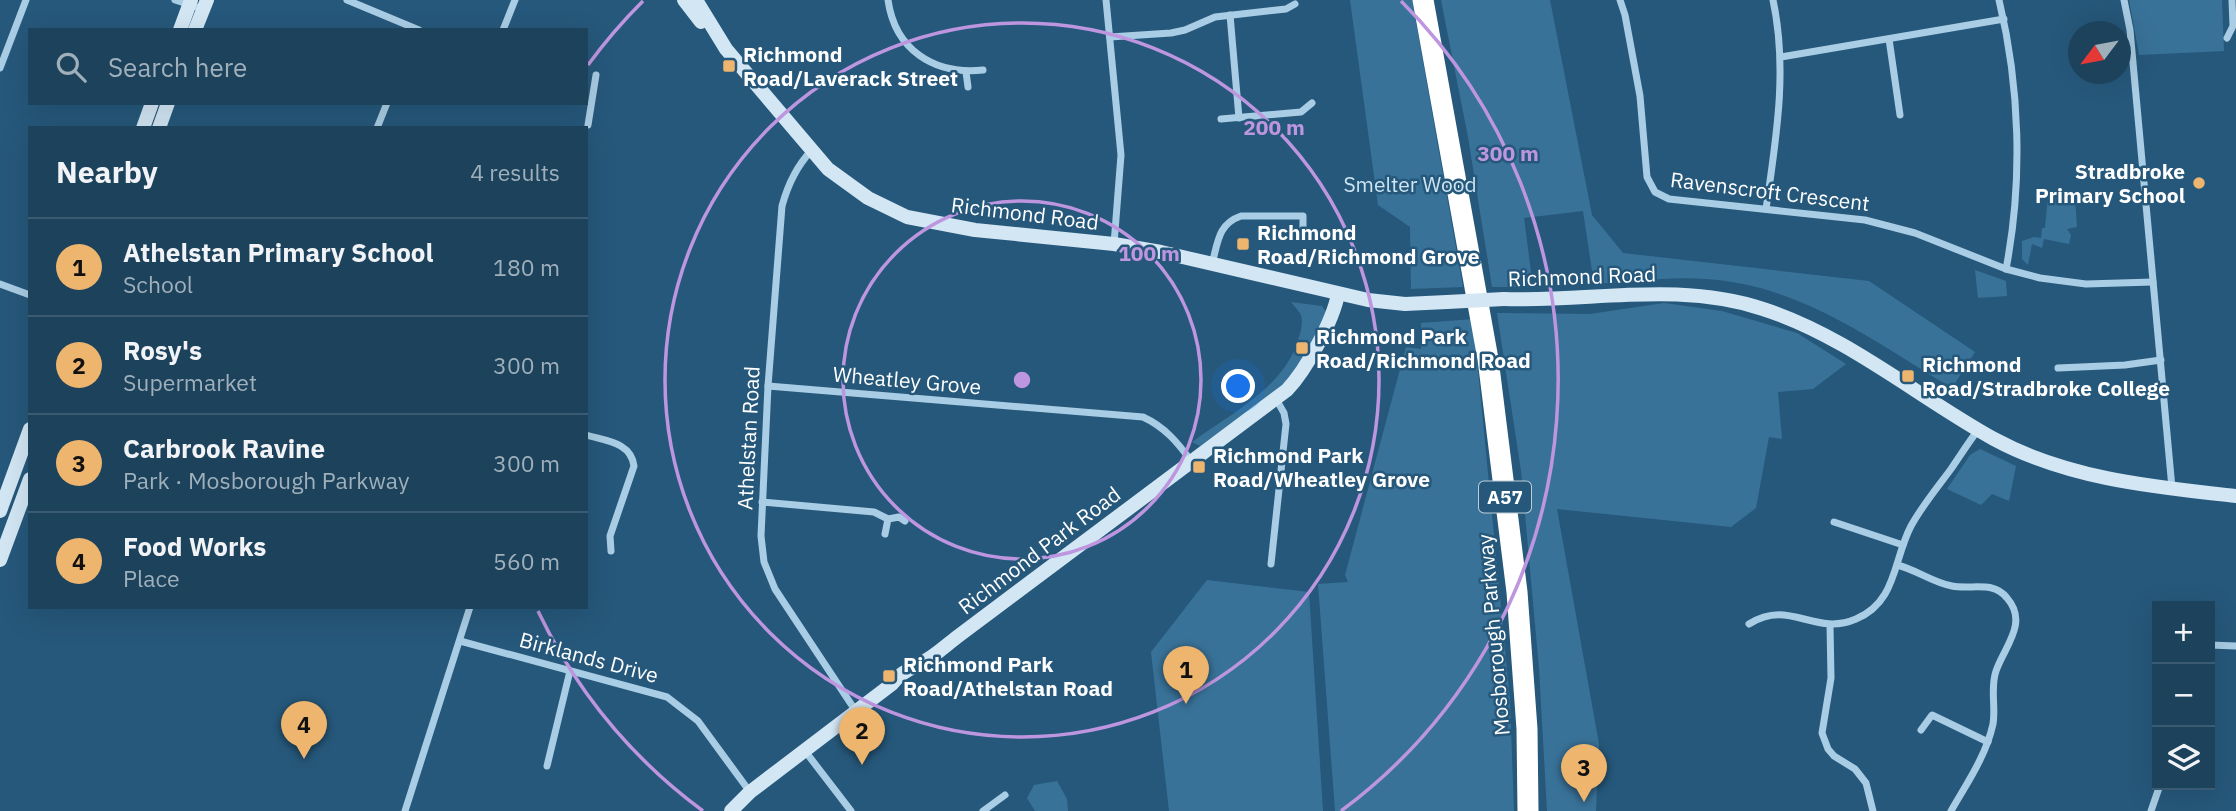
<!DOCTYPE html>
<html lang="en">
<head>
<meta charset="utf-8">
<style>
  body { margin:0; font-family:"IBM Plex Sans",sans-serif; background:#254962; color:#f1f3f6 }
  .controls { position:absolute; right:21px; bottom:21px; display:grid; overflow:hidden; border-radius:0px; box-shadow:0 7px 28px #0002 }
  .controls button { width:63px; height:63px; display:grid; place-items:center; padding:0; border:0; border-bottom:2px solid #3a5b72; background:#1c425c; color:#f1f3f6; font:35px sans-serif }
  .compass { position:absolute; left:2068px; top:21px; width:63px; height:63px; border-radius:50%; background:#1c425c; box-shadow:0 7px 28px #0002; rotate:238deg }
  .you { position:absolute; left:1239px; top:387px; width:24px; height:24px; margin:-18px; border:5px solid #fff; border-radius:50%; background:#1a73e8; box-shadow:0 0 0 10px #1a73e833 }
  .badge { display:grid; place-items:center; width:46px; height:46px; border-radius:50%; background:#edb56e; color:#111; font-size:23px; font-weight:700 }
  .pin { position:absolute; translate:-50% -58px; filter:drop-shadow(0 2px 4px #0008) }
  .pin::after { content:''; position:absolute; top:37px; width:24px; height:21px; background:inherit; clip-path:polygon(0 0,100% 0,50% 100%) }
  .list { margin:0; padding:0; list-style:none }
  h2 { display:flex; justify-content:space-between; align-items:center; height:91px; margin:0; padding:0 28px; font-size:30px }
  h2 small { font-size:23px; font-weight:400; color:#a0b0bb }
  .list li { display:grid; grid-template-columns:46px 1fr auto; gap:21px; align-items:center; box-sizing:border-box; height:98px; padding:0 28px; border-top:2px solid #3a5b72 }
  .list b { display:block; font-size:26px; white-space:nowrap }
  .list p { margin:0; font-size:23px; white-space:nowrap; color:#a0b0bb }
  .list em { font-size:23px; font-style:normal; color:#a0b0bb }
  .icon { flex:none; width:38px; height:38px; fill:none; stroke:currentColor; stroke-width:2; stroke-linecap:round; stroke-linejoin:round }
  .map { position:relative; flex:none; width:2236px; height:811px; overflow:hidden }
  .search { position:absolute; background:#1c425c; box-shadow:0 7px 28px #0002; left:28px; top:28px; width:560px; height:77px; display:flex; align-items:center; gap:18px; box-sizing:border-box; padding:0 24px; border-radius:0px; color:#a0b0bb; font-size:26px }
  .panel { position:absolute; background:#1c425c; box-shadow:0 7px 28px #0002; left:28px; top:126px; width:560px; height:483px; border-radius:0px }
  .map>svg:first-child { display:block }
  .green { fill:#397298 }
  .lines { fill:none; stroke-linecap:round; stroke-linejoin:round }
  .street { stroke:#a9cde4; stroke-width:7 }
  .secondary { stroke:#d2e6f4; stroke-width:14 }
  .highway { stroke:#fff; stroke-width:21 }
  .secondary-bridge { stroke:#d2e6f4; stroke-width:14 }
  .ring { fill:none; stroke:#bd96df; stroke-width:3.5 }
  .poi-dot { fill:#edb56e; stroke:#26587b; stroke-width:2.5 }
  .labels { text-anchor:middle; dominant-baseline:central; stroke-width:5; stroke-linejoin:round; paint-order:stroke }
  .shield { fill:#26587b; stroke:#becdd7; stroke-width:2 }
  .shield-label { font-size:19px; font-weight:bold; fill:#fff }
  .poi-label { font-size:21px; font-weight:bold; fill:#fff; stroke:#26587b; text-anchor:start }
  .park-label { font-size:21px; fill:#cce4f3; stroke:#26587b }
  .street-label { font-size:21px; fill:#fff; stroke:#26587b }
  .centre { fill:#bd96df; stroke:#26587b; stroke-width:3.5 }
  .ring-label { font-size:21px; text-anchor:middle; font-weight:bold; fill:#bd96df; stroke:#26587b; stroke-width:5; stroke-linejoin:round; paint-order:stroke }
</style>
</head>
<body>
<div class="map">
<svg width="2236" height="811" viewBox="0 0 2236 811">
  <rect width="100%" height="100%" fill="#26587b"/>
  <g class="green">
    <path d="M1350,0H1412L1463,287L1411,289L1410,227L1378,205Z"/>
    <path d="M1441,0H1550L1592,215L1623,253L1869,281L1975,352L1952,388C1873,341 1801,285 1706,279C1669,276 1631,282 1594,284L1583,211L1524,218L1533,287H1492L1468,137Z"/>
    <path d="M2129,0H2222L2224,51L2139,55Z"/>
    <path d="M2048,196L2075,198L2077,227L2067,229L2071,235L2069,244L2044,239L2042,248L2032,244L2028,265L2022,259V241L2034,237L2041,238L2042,228H2045Z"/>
    <path d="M1975,270L2006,281L2007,296L1978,298Z"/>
    <path d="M1291,302L1322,306L1326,312C1321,332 1305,363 1291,379C1269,405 1228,427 1200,446L1192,442C1231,413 1286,387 1299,337C1301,331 1303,322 1301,315C1299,311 1294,306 1291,302Z"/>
    <path d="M1664,303L1722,311L1797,333L1846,364L1813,389L1778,392L1782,439L1769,437L1756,508L1731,527L1557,509L1599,744L1596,811H1547L1539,668L1521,471L1497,313L1590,314Z"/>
    <path d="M1473,319L1510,700L1514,811H1335L1318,584L1348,582L1345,575L1406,347L1421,349V323Z"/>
    <path d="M1980,449L2016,466L2009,501L1992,494L1981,505L1947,489L1970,455Z"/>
    <path d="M1207,580L1309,592L1323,811H1169L1151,652Z"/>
    <path d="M1057,781L1067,799L1068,811H1035L1027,798L1034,785Z"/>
  </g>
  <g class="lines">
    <g class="street">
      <path d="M175,0L203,9"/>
      <path d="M347,0L419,30"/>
      <path d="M888,0C895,50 934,75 983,70"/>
      <path d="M1106,0L1121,155L1114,244"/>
      <path d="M1620,0L1625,15L1640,96L1647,177L1655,192L1669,199L1865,220L1915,233L2006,269L2040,278L2086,284L2153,282"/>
      <path d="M1999,0C2020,87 2023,181 2006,269"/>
      <path d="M2124,0L2130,30L2172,488"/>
      <path d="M1230,15L1239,118"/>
      <path d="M503,30L515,0"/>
      <path d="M1110,37L1171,33L1185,30L1215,17L1286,9L1295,4"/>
      <path d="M2227,38L2233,26L2232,0"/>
      <path d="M1889,39L1900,115"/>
      <path d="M1781,57L2004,19"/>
      <path d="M0,68L26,0"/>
      <path d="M966,72L968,87"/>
      <path d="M1221,119L1301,112L1312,103"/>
      <path d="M588,125L596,75"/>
      <path d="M377,128L387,103"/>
      <path d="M811,151C796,167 788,184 782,206L768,386L761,536L764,562L775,589L855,710"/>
      <path d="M1766,209C1776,139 1788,70 1773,0"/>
      <path d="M1212,264C1218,242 1218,224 1241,216H1303V231"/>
      <path d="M0,284L30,295"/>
      <path d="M2058,368L2125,365L2161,360"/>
      <path d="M768,386L1143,417C1165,427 1178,443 1192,462"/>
      <path d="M586,435C606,441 631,442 634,466L610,536L611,551"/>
      <path d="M762,502L874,512L888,519"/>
      <path d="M1834,522L1903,545"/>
      <path d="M885,534L888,519L899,517L905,521"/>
      <path d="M1271,564L1286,424L1284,413L1276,399"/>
      <path d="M1897,565C1917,570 1934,583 1952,586C1971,590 1993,580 2007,598C2029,623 2004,647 1996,671C1990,688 1996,707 1993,724C1986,756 1967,783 1951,811"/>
      <path d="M1749,624C1790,598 1814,637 1856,619C1897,602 1893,560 1911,526C1922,506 1937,488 1951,469C1960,456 1968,443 1978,430"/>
      <path d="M1830,625L1831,678L1822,733L1828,749L1834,756L1855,769L1866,783L1873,811"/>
      <path d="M460,641L667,697L698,721L750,792"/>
      <path d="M2210,645L2236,646"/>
      <path d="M1921,730L1932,715L1988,742"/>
      <path d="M805,751L851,811"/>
      <path d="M547,766L570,671"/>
      <path d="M405,811L470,607"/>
      <path d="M983,811L1005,795"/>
      <path d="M2151,811L2160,785"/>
    </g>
    <g class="secondary">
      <path d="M684,0L701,22"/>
      <path d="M696,0L726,49L828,169L868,198L907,217L975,230L1114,244L1161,252L1368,300L1405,304L1447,302"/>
      <path d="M180,30L191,0"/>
      <path d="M195,30L207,0"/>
      <path d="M143,128L152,103"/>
      <path d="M159,128L168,103"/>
      <path d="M1504,299C1591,302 1678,281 1763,309C1847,336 1918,397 1994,439C2068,479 2154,487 2236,496"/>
      <path d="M0,511L30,429"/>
      <path d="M0,560L30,479"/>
      <path d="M731,811L750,792L892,684C899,674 908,670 919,664C933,658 945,646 957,637L1287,390C1306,370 1333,321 1338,294"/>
    </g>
    <path class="highway" d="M1423,0L1488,359L1517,592L1527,729L1528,811"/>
    <path class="secondary-bridge" d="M1447,302L1504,299"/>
  </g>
  <g class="ring">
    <circle cx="1022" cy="380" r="179"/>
    <circle cx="1022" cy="380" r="357"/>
    <path d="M703 811A536 536 0 0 1 538 611M588 65A536 536 0 0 1 643 1M1401 1A536 536 0 0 1 1341 811"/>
  </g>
  <g class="poi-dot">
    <rect x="722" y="59" width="14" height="14" rx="3.5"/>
    <circle cx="2199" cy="183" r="7"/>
    <rect x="1236" y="237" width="14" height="14" rx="3.5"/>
    <rect x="1295" y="341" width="14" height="14" rx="3.5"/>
    <rect x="1901" y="369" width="14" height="14" rx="3.5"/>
    <rect x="1192" y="460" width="14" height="14" rx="3.5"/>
    <rect x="882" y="669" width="14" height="14" rx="3.5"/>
  </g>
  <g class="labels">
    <rect class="shield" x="1479" y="481.5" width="52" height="31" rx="5"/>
    <g class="shield-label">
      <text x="1505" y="497">A57</text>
    </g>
    <g class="poi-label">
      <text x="743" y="54">Richmond<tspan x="743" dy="24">Road/Laverack Street</tspan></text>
      <text x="2185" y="171" text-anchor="end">Stradbroke<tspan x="2185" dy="24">Primary School</tspan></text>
      <text x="1257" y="232">Richmond<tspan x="1257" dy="24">Road/Richmond Grove</tspan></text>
      <text x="1316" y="336">Richmond Park<tspan x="1316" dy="24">Road/Richmond Road</tspan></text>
      <text x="1922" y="364">Richmond<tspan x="1922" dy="24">Road/Stradbroke College</tspan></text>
      <text x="1213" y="455">Richmond Park<tspan x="1213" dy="24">Road/Wheatley Grove</tspan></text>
      <text x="903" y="664">Richmond Park<tspan x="903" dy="24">Road/Athelstan Road</tspan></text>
    </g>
    <g class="park-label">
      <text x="1410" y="184">Smelter Wood</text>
    </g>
    <g class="street-label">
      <text transform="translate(1770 191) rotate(7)">Ravenscroft Crescent</text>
      <text transform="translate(1025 213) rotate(7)">Richmond Road</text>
      <text transform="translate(1582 276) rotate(-2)">Richmond Road</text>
      <text transform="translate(907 380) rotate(5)">Wheatley Grove</text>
      <text transform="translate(748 438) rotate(-87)">Athelstan Road</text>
      <text transform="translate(1039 550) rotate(-37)">Richmond Park Road</text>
      <text transform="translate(1493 635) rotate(-95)">Mosborough Parkway</text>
      <text transform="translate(589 657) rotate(15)">Birklands Drive</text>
    </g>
  </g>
  <circle cx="1022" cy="380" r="10" class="centre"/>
  <g class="ring-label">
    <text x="1274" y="135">200 m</text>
    <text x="1508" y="161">300 m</text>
    <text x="1149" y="261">100 m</text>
  </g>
</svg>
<div class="controls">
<button>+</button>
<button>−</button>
<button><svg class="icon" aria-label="layers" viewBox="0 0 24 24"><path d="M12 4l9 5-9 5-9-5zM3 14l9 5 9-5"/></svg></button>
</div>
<svg class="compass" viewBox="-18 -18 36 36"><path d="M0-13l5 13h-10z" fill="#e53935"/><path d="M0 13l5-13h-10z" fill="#a0b0bb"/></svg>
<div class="you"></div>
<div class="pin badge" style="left:1186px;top:704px">1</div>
<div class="pin badge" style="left:862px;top:765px">2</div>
<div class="pin badge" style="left:1584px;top:802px">3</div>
<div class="pin badge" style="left:304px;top:759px">4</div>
<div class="search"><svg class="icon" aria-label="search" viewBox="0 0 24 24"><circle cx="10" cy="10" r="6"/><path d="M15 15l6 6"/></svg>Search here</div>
<section class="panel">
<h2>Nearby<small>4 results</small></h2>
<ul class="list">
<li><span class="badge">1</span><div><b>Athelstan Primary School</b><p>School</p></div><em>180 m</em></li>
<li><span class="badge">2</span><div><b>Rosy's</b><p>Supermarket</p></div><em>300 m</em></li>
<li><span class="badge">3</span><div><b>Carbrook Ravine</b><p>Park · Mosborough Parkway</p></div><em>300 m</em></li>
<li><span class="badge">4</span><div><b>Food Works</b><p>Place</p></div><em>560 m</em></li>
</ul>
</section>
</div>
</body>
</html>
